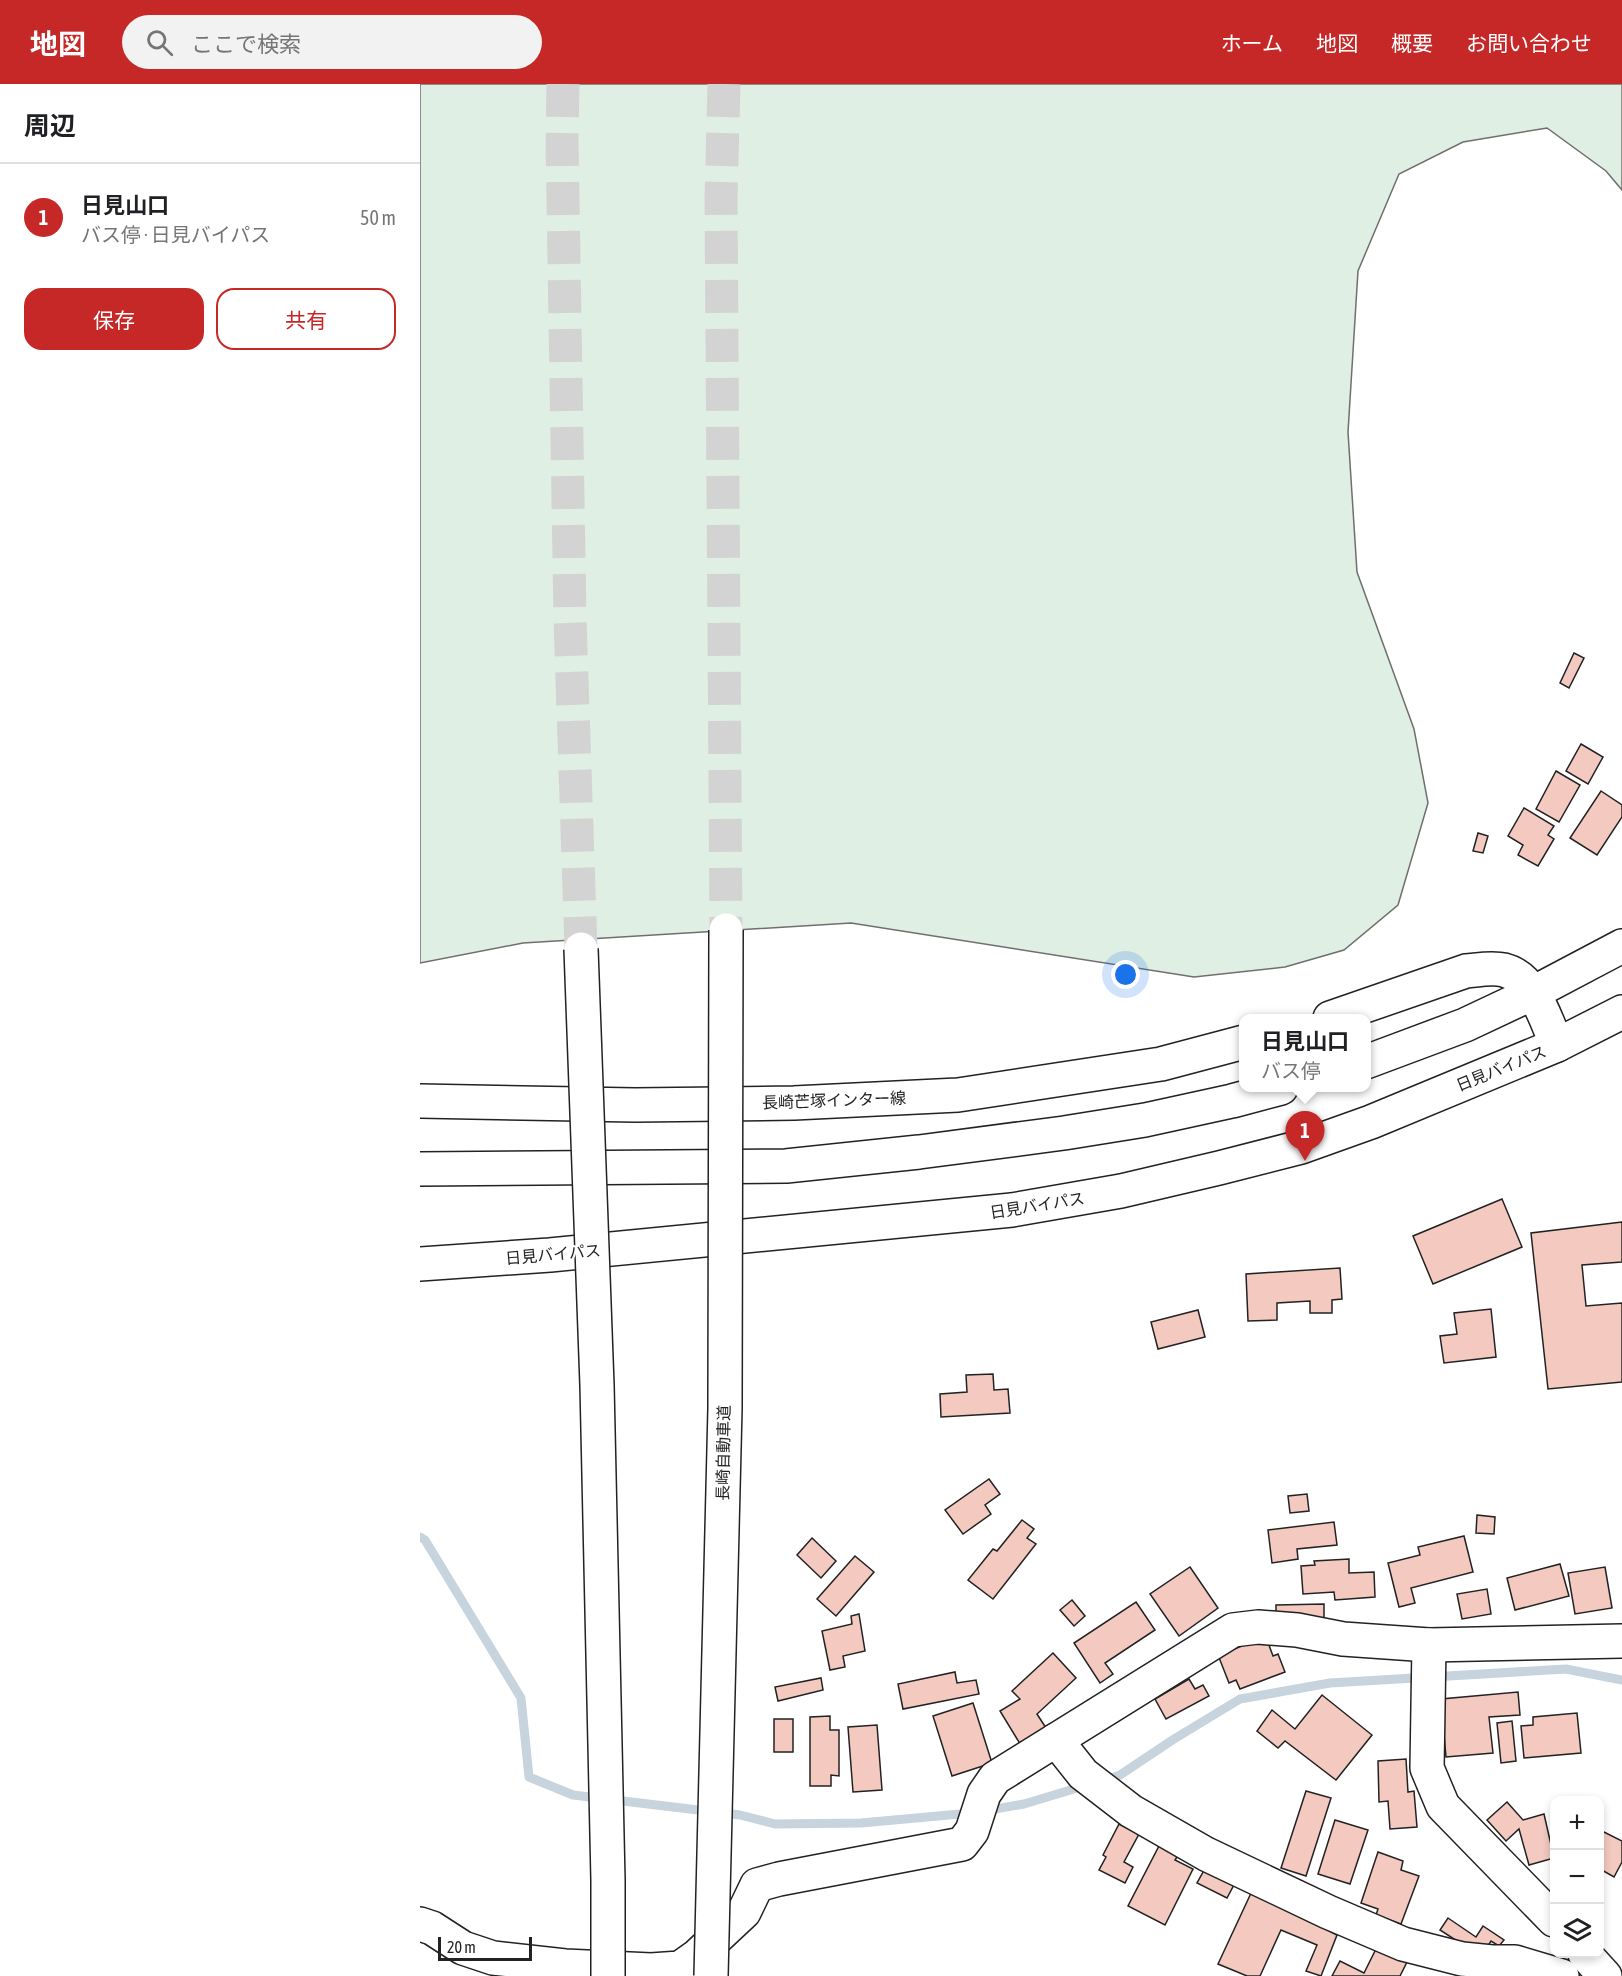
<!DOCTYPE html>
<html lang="ja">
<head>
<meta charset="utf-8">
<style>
  body { margin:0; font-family:"Asap Condensed","Noto Sans JP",sans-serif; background:#f2f2f2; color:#202124 }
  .controls { position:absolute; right:18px; bottom:18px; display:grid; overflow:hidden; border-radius:12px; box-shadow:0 3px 9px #0003 }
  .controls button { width:54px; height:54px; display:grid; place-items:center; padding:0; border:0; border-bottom:2px solid #e0e0e0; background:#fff; color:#202124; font:30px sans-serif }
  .scale { position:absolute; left:18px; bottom:15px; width:94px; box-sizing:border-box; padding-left:6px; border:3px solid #222; border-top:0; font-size:16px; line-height:21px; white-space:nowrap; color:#222; -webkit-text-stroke:4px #fff; paint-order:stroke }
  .you { position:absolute; left:706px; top:891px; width:21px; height:21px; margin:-15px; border:4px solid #fff; border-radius:50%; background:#1a73e8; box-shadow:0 0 0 9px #1a73e833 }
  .badge { display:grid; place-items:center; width:39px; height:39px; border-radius:50%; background:#c62828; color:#fff; font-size:20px; font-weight:700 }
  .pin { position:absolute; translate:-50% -50px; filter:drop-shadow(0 2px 3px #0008) }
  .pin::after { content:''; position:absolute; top:32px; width:21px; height:18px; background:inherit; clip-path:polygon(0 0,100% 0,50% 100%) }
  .popup { position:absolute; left:819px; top:930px; width:132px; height:78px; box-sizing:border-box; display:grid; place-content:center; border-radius:12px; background:#fff; filter:drop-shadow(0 2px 4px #0005); font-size:20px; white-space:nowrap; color:#757577 }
  .popup b { font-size:22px; color:#202124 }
  .popup::after { content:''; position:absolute; left:50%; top:100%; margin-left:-12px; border:12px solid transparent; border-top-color:#fff }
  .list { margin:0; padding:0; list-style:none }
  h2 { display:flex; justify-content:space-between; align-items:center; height:78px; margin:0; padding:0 24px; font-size:26px }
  h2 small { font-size:20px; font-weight:400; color:#757577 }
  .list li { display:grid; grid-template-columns:39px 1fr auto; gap:18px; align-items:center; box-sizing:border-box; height:108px; padding:0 24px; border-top:2px solid #e0e0e0 }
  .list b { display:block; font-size:22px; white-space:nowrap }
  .list p { margin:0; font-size:20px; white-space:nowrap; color:#757577 }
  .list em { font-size:20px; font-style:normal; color:#757577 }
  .actions { display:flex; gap:12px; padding:18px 24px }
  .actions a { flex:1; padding:14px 0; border:2px solid #c62828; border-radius:18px; text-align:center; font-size:21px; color:#c62828 }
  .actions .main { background:#c62828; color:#fff }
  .icon { flex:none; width:33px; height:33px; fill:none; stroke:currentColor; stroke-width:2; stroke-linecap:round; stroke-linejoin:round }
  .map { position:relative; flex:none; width:1202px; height:1892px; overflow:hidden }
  header { display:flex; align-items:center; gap:36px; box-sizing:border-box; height:84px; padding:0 30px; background:#c62828; color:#fff }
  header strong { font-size:28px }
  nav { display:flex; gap:33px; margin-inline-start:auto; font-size:21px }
  .search { width:420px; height:54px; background:#f2f2f2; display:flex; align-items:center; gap:15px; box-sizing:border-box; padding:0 21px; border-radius:33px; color:#757577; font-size:22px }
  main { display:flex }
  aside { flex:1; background:#fff }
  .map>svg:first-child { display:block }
  .green { fill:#e0efe3; stroke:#6f6f6f; stroke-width:1.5 }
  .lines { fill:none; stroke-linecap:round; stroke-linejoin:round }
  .stream { stroke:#c7d3dd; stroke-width:9 }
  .building { fill:#f3c9c0; stroke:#222; stroke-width:1.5 }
  .highway-tunnel { stroke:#d3d3d3; stroke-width:33; stroke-dasharray:33 16; stroke-linecap:butt }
  .minor-casing { stroke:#222; stroke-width:36 }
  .major-casing { stroke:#222; stroke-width:36 }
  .highway-casing { stroke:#222; stroke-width:36 }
  .minor { stroke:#fff; stroke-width:33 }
  .major { stroke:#fff; stroke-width:33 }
  .highway { stroke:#fff; stroke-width:33 }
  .highway-bridge-casing { stroke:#222; stroke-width:36; stroke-linecap:butt }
  .highway-bridge { stroke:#fff; stroke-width:33 }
  .labels { text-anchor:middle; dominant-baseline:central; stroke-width:4.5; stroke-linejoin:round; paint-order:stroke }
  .street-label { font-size:16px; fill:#222; stroke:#fff }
</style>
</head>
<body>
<header>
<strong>地図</strong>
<div class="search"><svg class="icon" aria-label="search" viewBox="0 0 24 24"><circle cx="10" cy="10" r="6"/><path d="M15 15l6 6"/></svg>ここで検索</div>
<nav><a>ホーム</a><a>地図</a><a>概要</a><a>お問い合わせ</a></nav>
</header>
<main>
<aside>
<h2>周辺<small></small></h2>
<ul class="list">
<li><span class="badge">1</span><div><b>日見山口</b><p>バス停 · 日見バイパス</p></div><em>50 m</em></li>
</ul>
<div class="actions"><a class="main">保存</a><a>共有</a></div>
</aside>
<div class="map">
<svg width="1202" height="1892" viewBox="0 0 1202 1892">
  <rect width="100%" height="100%" fill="#fff"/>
  <path class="green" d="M0,0H1202V106L1186,87L1127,44L1043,58L979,90L938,187L928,348L937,488L994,645L1008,719L978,821L924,866L865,883L774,893L431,839L103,859L0,879Z"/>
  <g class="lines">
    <g class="stream">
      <path d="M0,1453L5,1456L101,1614L109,1693L153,1711L320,1731L355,1740L441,1739L551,1729"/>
      <path d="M683,1697L700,1691L754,1655L820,1615L910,1599L1146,1585L1202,1596"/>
      <path d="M564,1727L604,1720L667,1701"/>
    </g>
  </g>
  <g class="building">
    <path d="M1154,569L1164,574L1149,604L1140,599Z"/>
    <path d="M1161,660L1183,673L1168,700L1146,687Z"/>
    <path d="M1136,687L1160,701L1139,738L1116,725Z"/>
    <path d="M1181,707L1202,721V733L1177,771L1150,754Z"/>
    <path d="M1104,724L1134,742L1128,751L1134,755L1118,782L1098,771L1103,761L1088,752Z"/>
    <path d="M1058,749L1068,752L1063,769L1053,767Z"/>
    <path d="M1082,1115L1102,1163L1013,1200L993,1152Z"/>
    <path d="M1202,1138V1178L1162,1181L1166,1222L1202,1219V1298L1128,1305L1111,1149Z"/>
    <path d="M920,1184L922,1215L912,1216V1229H890V1217L857,1219V1236L828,1237L826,1190Z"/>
    <path d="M1071,1225L1076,1273L1024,1279L1020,1252L1037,1250L1034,1229Z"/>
    <path d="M778,1226L785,1253L738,1265L731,1238Z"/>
    <path d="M573,1290L574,1306L588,1305L590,1329L521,1333L520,1310L547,1308L546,1291Z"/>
    <path d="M569,1395L580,1410L565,1421L571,1430L543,1450L525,1426Z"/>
    <path d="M887,1410L889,1427L870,1429L868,1412Z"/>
    <path d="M1057,1431L1075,1433L1074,1450L1056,1449Z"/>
    <path d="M602,1436L614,1445L607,1454L616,1460L573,1515L548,1496L573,1465L577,1467Z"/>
    <path d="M914,1438L917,1461L877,1465L878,1475L852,1479L848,1446Z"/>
    <path d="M1044,1452L1053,1488L991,1504L995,1519L979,1523L968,1479L1000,1471L998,1463Z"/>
    <path d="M392,1454L416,1477L401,1494L377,1471Z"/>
    <path d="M435,1472L454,1488L416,1532L397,1515Z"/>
    <path d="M929,1475V1489L954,1488L955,1513L915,1516L914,1508L883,1510L881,1482L895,1481L894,1477Z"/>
    <path d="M1140,1480L1149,1512L1095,1526L1087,1494Z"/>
    <path d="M770,1483L798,1524L759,1552L730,1510Z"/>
    <path d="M1185,1483L1192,1524L1155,1530L1148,1489Z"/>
    <path d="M1067,1505L1071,1530L1042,1535L1037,1510Z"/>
    <path d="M652,1516L665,1532L654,1542L640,1526Z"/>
    <path d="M716,1518L735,1546L685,1579L693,1590L680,1599L654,1559Z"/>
    <path d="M904,1520V1535L856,1537V1521Z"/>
    <path d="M439,1530L445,1567L423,1572L425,1583L410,1586L402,1547L432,1540L431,1532Z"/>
    <path d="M846,1553L853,1572L858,1570L865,1588L820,1605L816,1596L809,1599L798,1571Z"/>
    <path d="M633,1569L656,1594L617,1630L628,1647L602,1663L580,1627L600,1615L592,1607Z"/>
    <path d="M535,1588L537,1599L556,1596L559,1610L483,1625L478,1600Z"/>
    <path d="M401,1594L403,1606L358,1617L355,1603Z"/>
    <path d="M769,1595L775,1605L783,1601L789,1612L746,1635L735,1615Z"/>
    <path d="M1098,1608L1100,1631L1069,1633L1073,1669L1026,1673L1021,1615Z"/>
    <path d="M902,1611L952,1651L916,1696L865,1657L858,1664L837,1647L852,1626L875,1645Z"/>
    <path d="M553,1619L572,1679L532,1692L513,1632Z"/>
    <path d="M1157,1629L1161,1669L1104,1674L1101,1642L1113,1641V1633Z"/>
    <path d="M410,1632V1646H419V1692L411,1691V1702H390V1633Z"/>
    <rect x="354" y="1635" width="19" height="33"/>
    <path d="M1092,1637L1096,1677L1081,1679L1077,1639Z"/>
    <path d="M457,1641L462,1706L433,1708L428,1643Z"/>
    <path d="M986,1675L988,1708L994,1707L997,1743L970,1745L968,1717L959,1718L958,1677Z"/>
    <path d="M886,1707L911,1714L886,1792L861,1784Z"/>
    <path d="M1087,1718L1103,1736L1124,1730L1134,1774L1109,1781L1099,1745L1086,1757L1067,1736Z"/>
    <path d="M915,1736L948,1746L930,1800L898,1790Z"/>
    <path d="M699,1740L719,1750L704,1778L713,1783L705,1799L679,1786L686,1773L683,1771Z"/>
    <path d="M1180,1746L1202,1757V1778L1194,1793L1180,1785Z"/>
    <path d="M740,1760L759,1770L755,1776L773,1785L745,1841L708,1822Z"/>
    <path d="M958,1768L983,1777L981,1786L999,1792L981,1840L956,1831L958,1825L941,1819Z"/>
    <path d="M787,1781L817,1795L807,1814L777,1799Z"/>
    <path d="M832,1807L917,1851L901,1892L886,1887L897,1861L861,1846L840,1892H827L798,1880Z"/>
    <path d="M1028,1834L1056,1853L1063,1842L1084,1856L1079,1862L1071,1857L1066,1865L1054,1868L1020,1846Z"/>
    <path d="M958,1861L988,1876L980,1892H912L920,1877L944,1889Z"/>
  </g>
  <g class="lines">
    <g class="highway-tunnel">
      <path d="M143,0L142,56L150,535L161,865"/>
      <path d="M304,0L301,115L306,846"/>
    </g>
    <defs>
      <g id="minor">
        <path d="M1009,1561L1007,1684L1023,1722L1134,1836"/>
        <path d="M636,1656L663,1690L711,1727L786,1770L908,1828L983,1860L1042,1875L1072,1878H1095L1142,1892"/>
        <path d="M0,1840L12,1844L43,1864L73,1874L145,1882L231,1886L260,1884L277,1872L324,1828L337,1801L359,1795L542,1760L552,1747L564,1710L575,1694L813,1546L838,1543L877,1546L923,1555L1009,1561L1202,1557"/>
        <path d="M1165,1870L1185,1892"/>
      </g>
      <g id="major">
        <path d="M910,934L1046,887C1058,886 1072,883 1084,886C1115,894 1125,935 1137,961"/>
        <path d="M0,1017L215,1021L374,1019L538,1011L741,980L824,958"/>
      </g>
      <g id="highway">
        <path d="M946,978L1045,941L1113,909L1202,862"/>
        <path d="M0,1085L366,1082L499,1068L644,1049L725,1036L812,1017L861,1004"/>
        <path d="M0,1180L130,1171L592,1126L701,1107L799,1084L881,1063L951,1038L1137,961L1202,928"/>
      </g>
    </defs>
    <use href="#minor" class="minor-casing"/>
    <use href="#major" class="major-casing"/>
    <use href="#highway" class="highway-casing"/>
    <use href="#minor" class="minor"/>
    <use href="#major" class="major"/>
    <use href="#highway" class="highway"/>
    <defs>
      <g id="highway-bridge">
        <path d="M161,865L177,1301L188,1796V1892"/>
        <path d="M291,1892L305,1324L306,846"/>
      </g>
    </defs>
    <use href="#highway-bridge" class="highway-bridge-casing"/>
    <use href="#highway-bridge" class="highway-bridge"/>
  </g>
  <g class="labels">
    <g class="street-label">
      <text transform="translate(1081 984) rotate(-22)">日見バイパス</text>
      <text transform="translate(414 1016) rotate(-2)">長崎芒塚インター線</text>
      <text transform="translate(617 1121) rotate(-9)">日見バイパス</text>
      <text transform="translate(133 1170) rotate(-5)">日見バイパス</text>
      <text transform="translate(303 1369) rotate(-89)">長崎自動車道</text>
    </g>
  </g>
</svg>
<div class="controls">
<button>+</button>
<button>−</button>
<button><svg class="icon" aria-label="layers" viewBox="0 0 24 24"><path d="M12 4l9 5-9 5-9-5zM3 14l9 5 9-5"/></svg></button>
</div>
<div class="scale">20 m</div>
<div class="you"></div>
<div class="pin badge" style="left:885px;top:1077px">1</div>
<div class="popup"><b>日見山口</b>バス停</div>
</div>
</main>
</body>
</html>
